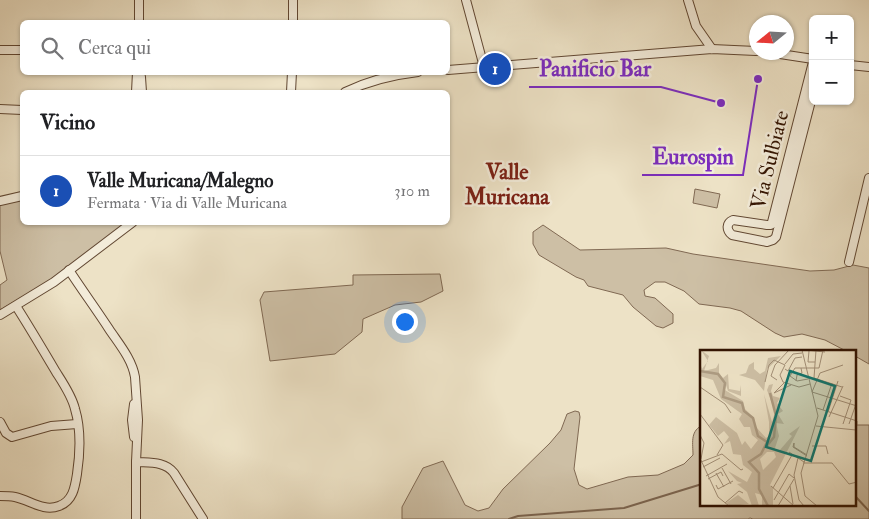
<!DOCTYPE html>
<html lang="it">
<head>
<meta charset="utf-8">
<style>
  body { margin:0; font-family:"IM FELL Double Pica",serif; background:#f6f6f6; color:#202124 }
  .controls { position:absolute; right:15px; top:15px; display:grid; overflow:hidden; border-radius:8px; box-shadow:0 1px 4px #0004 }
  .controls button { width:45px; height:45px; display:grid; place-items:center; padding:0; border:0; border-bottom:1px solid #e0e0e0; background:#fff; color:#202124; font:25px sans-serif }
  .compass { position:absolute; left:749px; top:15px; width:45px; height:45px; border-radius:50%; background:#fff; box-shadow:0 1px 4px #0004; rotate:252deg }
  .you { position:absolute; left:404px; top:321px; width:18px; height:18px; margin:-12px; border:4px solid #fff; border-radius:50%; background:#1a73e8; box-shadow:0 0 0 8px #1a73e833 }
  .badge { display:grid; place-items:center; width:32px; height:32px; border-radius:50%; background:#7c3aed; color:#fff; font-size:16px; font-weight:700 }
  .pin { position:absolute; translate:-50% -50%; border:2px solid #fff; box-shadow:0 1px 5px #0006 }
  .list { margin:0; padding:0; list-style:none }
  h2 { display:flex; justify-content:space-between; align-items:center; height:65px; margin:0; padding:0 20px; font-size:21px }
  h2 small { font-size:16px; font-weight:400; color:#757577 }
  .list li { display:grid; grid-template-columns:32px 1fr auto; gap:15px; align-items:center; box-sizing:border-box; height:70px; padding:0 20px; border-top:1px solid #e0e0e0 }
  .list b { display:block; font-size:19px; white-space:nowrap }
  .list p { margin:0; font-size:16px; white-space:nowrap; color:#757577 }
  .list em { font-size:16px; font-style:normal; color:#757577 }
  .icon { flex:none; width:28px; height:28px; fill:none; stroke:currentColor; stroke-width:2; stroke-linecap:round; stroke-linejoin:round }
  .map { position:relative; flex:none; width:869px; height:519px; overflow:hidden }
  .search { position:absolute; background:#fff; box-shadow:0 1px 4px #0004; left:20px; top:20px; width:430px; height:55px; display:flex; align-items:center; gap:12px; box-sizing:border-box; padding:0 18px; border-radius:8px; color:#757577; font-size:19px }
  .panel { position:absolute; background:#fff; box-shadow:0 1px 4px #0004; left:20px; top:90px; width:430px; height:135px; border-radius:8px }
  .map>svg:first-child { display:block }
  .green { fill:#cdbfa5; stroke:#806953 }
  .lines { fill:none; stroke-linecap:round; stroke-linejoin:round }
  .stream { stroke:#7c654f; stroke-width:2 }
  .minor-casing { stroke:#614732; stroke-width:10 }
  .minor { stroke:#f3ecda; stroke-width:8 }
  .labels { text-anchor:middle; dominant-baseline:central; stroke-width:5; stroke-linejoin:round; paint-order:stroke }
  .street-label { font-size:21px; fill:#321301; stroke:#f3ecda }
  .neighbourhood-label { font-size:22px; font-weight:bold; fill:#7a1f14; stroke:#f3ecda }
  .inset-river { fill:none; stroke:#ad9c83; stroke-width:2.5 }
  .inset-road { fill:none; stroke:#a28f77; stroke-width:1 }
  .view { fill:#0f766e; fill-opacity:0.15; stroke:#0f766e; stroke-width:2.5 }
  .inset-edge { fill:none; stroke:#321301; stroke-width:2.5 }
  .leader { fill:none; stroke:#7b2cbf; stroke-width:2 }
  .callout-dot { fill:#7b2cbf; stroke:#f3ecda; stroke-width:2 }
  .callout-label { font-size:22px; text-anchor:middle; font-weight:bold; fill:#7b2cbf; stroke:#f3ecda; stroke-width:5; stroke-linejoin:round; paint-order:stroke }
</style>
</head>
<body>
<div class="map">
<svg width="869" height="519" viewBox="0 0 869 519">
  <rect width="100%" height="100%" fill="#ede2c6"/>
  <filter id="stains"><feTurbulence type="fractalNoise" baseFrequency=".004" numOctaves="4"/><feColorMatrix values="0 0 0 0 .2 0 0 0 0 .09 0 0 0 0 .02 0 0 0 .5 -.17"/></filter>
  <radialGradient id="worn" r=".72"><stop offset=".6" stop-color="#630" stop-opacity="0"/><stop offset="1" stop-color="#630" stop-opacity=".3"/></radialGradient>
  <g class="green">
    <path d="M695,189L720,194L717,208L693,203Z"/>
    <path d="M22,199V222L126,223L52,279L0,310V285L7,280L0,251V204Z"/>
    <path d="M543,225L580,250L666,248L693,254L810,271L834,270L853,265L869,268V364L855,356V352L846,351L825,340L802,334L784,337L775,333L741,311L730,308L699,304L684,291L665,282H655L644,290L645,296L655,298L673,314V323L663,328L656,326L633,307L623,295L588,286L584,280L576,277L539,255L533,244V232Z"/>
    <path d="M440,274L443,291L421,302L395,305L363,319L362,332L335,354L270,361L260,300L264,292L353,285V275Z"/>
    <path d="M575,411L579,412L580,417L574,469L579,485L587,489L628,477L658,475L684,464L693,455C693,444 690,432 701,426L702,505H855V425H869V519H753L750,518L748,519H402V507L423,468L443,461L465,505L478,511L489,508L503,489L550,443L561,430L567,414Z"/>
  </g>
  <g class="lines">
    <g class="stream">
      <path d="M855,496L869,511"/>
      <path d="M509,519L518,516L624,508L702,484"/>
    </g>
    <defs>
      <g id="minor">
        <path d="M466,0L484,67"/>
        <path d="M688,0L696,26L712,49"/>
        <path d="M139,22V0"/>
        <path d="M293,22V0"/>
        <path d="M0,50H22"/>
        <path d="M767,52L813,59"/>
        <path d="M813,62L772,222L771,225H767L733,220C726,223 726,230 732,235L767,242L773,240L776,237L813,93"/>
        <path d="M850,65L869,67"/>
        <path d="M448,70L712,49L756,51"/>
        <path d="M141,77L142,92"/>
        <path d="M136,92L137,72"/>
        <path d="M291,92L292,72"/>
        <path d="M345,92C368,81 392,75 418,72"/>
        <path d="M0,109L22,110"/>
        <path d="M0,201L22,196"/>
        <path d="M849,262L869,178"/>
        <path d="M69,270C82,290 96,309 109,329C119,344 132,359 135,377L138,420L136,462V519"/>
        <path d="M0,315L54,282L133,222"/>
        <path d="M0,422L6,433L12,437L51,426L77,424"/>
        <path d="M134,437L132,420L134,404"/>
        <path d="M136,462C149,463 165,461 174,473L203,519"/>
        <path d="M0,496C5,496 10,496 15,497C30,500 43,512 59,506C73,501 75,487 77,474C80,454 81,429 75,409C72,396 63,383 56,372C43,350 30,328 16,306"/>
      </g>
    </defs>
    <use href="#minor" class="minor-casing"/>
    <use href="#minor" class="minor"/>
  </g>
  <g class="labels">
    <g class="street-label">
      <text transform="translate(770 160) rotate(-76)">Via Sulbiate</text>
    </g>
    <g class="neighbourhood-label">
      <text x="507" y="172">Valle<tspan x="507" dy="25">Muricana</tspan></text>
    </g>
  </g>
  <g transform="translate(700 350)">
    <rect width="156" height="156" fill="#ede2c6"/>
    <path d="M1,0L9,6L4,21L16,18L19,13V23L23,28L28,24L29,39L40,41L41,35V46L28,41L26,35L25,40L43,51L45,59L54,68L56,77L66,88L69,86V72L64,44L72,72L75,62L67,40L69,35L73,34L71,41L73,46L80,48L77,53L83,61L78,64L84,74L76,73L79,86L74,101H79L92,86L89,84L100,76L70,135L73,138V156H62V145L55,143L59,156H52L47,142L37,134L42,133L37,131L28,121L47,132L52,122L43,115L41,105L33,104L30,91L24,94L29,87L24,81L18,86L9,75L16,67L37,83L42,95L45,91L51,99L58,90L52,85L50,77H44L39,69L42,64L21,49L13,30L0,26V13L2,19L8,11ZM67,102H74L76,107L63,120L60,109ZM81,6L67,19L64,41L55,30L39,25L46,23L49,15L54,12V19L60,24L65,21L68,8ZM38,145L49,154L30,156L26,153Z" fill="#cdbfa5" fill-rule="evenodd"/>
    <path class="inset-river" d="M0,21L18,24L25,33L23,47L42,53L44,61L53,68L58,86L67,92L61,104L49,112L59,123V139L68,156M66,97L74,87L76,66L70,43"/>
    <path class="inset-road" d="M102,0L118,66L101,123L105,146L117,156M106,0L125,2M116,0L114,28L142,37M109,1L108,12H115M85,14L93,4L102,3M143,15L120,23L112,42L157,56M85,19L88,21L95,8L102,7M108,29L97,31L90,26L95,18H119L123,0M77,30L71,26L75,15L89,0M96,31L97,25L102,23L101,18M65,32L69,15L74,10L85,15L80,25L83,32L99,37L110,34M84,33L74,43L91,35M0,37L25,54L31,63M140,46L151,50L143,74M117,58L157,71V75M123,60L132,33M128,62L138,31M0,64L23,95L17,105M129,67L143,36M149,74L156,54M116,76L156,80M0,85L4,93L1,109M112,96H126L128,104M89,102L104,112M107,106L93,97L94,93V97L107,105M0,108L18,147L29,156M98,108L94,125L99,150L104,156M1,112L22,104L41,120L43,119M103,113H132L149,134L157,132M3,117L20,108M22,118L31,134M16,123L24,137M6,126L27,114M8,129L21,122L23,126M16,135L18,139L33,131M71,136L94,156M90,136L93,154M73,138L92,105M74,150L89,124L94,128M25,153L39,141L43,143M78,156L94,129"/>
    <path class="view" d="M90,21L135,36L111,111L66,97Z"/>
    <rect width="156" height="156" class="inset-edge"/>
  </g>
  <path class="leader" d="M721 103L661 87H529M758 79L743 175H642"/>
  <g class="callout-dot">
    <circle cx="721" cy="103" r="5"/>
    <circle cx="758" cy="79" r="5"/>
  </g>
  <g class="callout-label">
    <text x="595" y="76">Panificio Bar</text>
    <text x="693" y="164">Eurospin</text>
  </g>
  <rect width="100%" height="100%" filter="url(#stains)"/>
  <rect width="100%" height="100%" fill="url(#worn)"/>
</svg>
<div class="controls">
<button>+</button>
<button>−</button>
</div>
<svg class="compass" viewBox="-18 -18 36 36"><path d="M0-13l5 13h-10z" fill="#e53935"/><path d="M0 13l5-13h-10z" fill="#757577"/></svg>
<div class="you"></div>
<div class="pin badge" style="left:495px;top:69px;background:#1a4fb4">1</div>
<div class="search"><svg class="icon" aria-label="search" viewBox="0 0 24 24"><circle cx="10" cy="10" r="6"/><path d="M15 15l6 6"/></svg>Cerca qui</div>
<section class="panel">
<h2>Vicino<small></small></h2>
<ul class="list">
<li><span class="badge" style="background:#1a4fb4">1</span><div><b>Valle Muricana/Malegno</b><p>Fermata · Via di Valle Muricana</p></div><em>310 m</em></li>
</ul>
</section>
</div>
</body>
</html>
